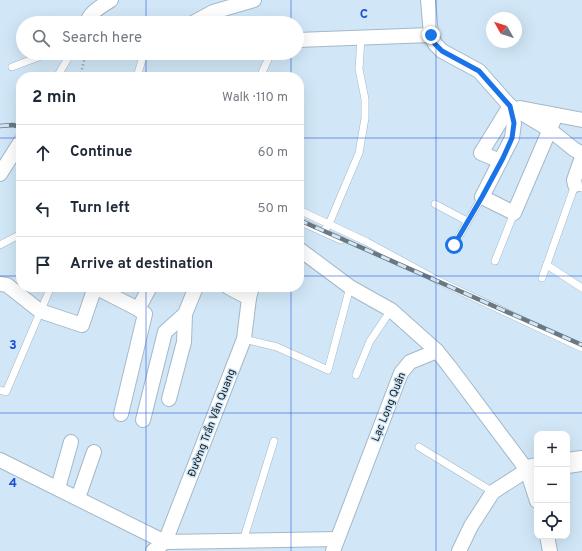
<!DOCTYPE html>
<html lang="en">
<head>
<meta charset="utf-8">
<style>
  body { margin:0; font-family:Overpass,sans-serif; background:#f6f6f7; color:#1f2937 }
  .controls { position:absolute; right:12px; bottom:12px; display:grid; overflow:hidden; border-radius:8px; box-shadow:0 4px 16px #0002 }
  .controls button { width:36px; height:36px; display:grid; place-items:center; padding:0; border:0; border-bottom:1px solid #e0e1e3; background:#fff; color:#1f2937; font:20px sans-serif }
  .compass { position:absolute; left:486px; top:12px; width:36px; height:36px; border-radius:50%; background:#fff; box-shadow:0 4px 16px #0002; rotate:309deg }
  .stop { position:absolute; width:12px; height:12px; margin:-9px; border:3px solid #1a73e8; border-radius:50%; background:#fff }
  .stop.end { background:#1a73e8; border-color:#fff; box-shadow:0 1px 4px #0008 }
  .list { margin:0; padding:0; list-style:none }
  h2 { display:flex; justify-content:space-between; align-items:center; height:52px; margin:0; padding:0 16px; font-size:17px }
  h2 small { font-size:13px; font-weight:400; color:#747a83 }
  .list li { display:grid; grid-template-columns:26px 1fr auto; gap:12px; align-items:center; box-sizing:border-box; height:56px; padding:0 16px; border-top:1px solid #e0e1e3 }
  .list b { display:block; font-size:15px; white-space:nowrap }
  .list em { font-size:13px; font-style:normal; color:#747a83 }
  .icon { flex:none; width:22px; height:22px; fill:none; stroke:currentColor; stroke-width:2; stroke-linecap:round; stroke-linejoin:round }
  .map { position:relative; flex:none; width:582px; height:551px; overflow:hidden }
  .search { position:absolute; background:#fff; box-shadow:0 4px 16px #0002; left:16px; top:16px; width:288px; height:44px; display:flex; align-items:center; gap:10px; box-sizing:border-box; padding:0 14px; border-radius:22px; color:#747a83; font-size:15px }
  .panel { position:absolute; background:#fff; box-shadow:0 4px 16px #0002; left:16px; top:72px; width:288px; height:220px; border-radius:16px }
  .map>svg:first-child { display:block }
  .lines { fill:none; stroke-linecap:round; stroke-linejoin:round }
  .lane-casing { stroke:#a3b8c8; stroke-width:8 }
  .street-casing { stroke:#a3b8c8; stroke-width:16 }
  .secondary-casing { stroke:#a3b8c8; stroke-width:22 }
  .path { stroke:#899aa5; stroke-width:2.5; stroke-dasharray:1 3; stroke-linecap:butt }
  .lane { stroke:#fff; stroke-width:7 }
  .street { stroke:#fff; stroke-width:14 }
  .secondary { stroke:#fff; stroke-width:20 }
  .rail-casing { stroke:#6a7882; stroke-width:4.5 }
  .rail { stroke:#d1e7f7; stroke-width:3; stroke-dasharray:9; stroke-linecap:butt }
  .route { stroke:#1a73e8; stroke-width:5 }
  .grid { fill:none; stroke:#1d4ed8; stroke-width:1; stroke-opacity:0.55 }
  .labels { text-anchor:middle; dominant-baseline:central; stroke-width:3; stroke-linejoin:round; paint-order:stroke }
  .street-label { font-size:11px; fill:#151d22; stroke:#d1e7f7 }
  .grid-label { font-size:13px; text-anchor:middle; font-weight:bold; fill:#1d4ed8; stroke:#d1e7f7; stroke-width:3; stroke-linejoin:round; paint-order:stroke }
</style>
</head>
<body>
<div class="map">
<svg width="582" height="551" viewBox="0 0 582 551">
  <rect width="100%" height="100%" fill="#d1e7f7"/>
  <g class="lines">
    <defs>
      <g id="lane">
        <path d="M12,67L49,53"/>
        <path d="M57,77L71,53"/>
        <path d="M137,77L144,53"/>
        <path d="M260,77L271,53"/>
        <path d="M435,204L467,221"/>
        <path d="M299,210L367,242L439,281L582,348"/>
        <path d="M299,221L341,240"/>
        <path d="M324,231L329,224L359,153L365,118V99L359,69L361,38"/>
        <path d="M0,245L21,234"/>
        <path d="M454,245L482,197"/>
        <path d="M495,261L514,213"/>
        <path d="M547,265L582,288"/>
        <path d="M542,278L575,185L582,188"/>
        <path d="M244,339L277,347L328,370L350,287"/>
        <path d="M356,375L370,341L391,310"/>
        <path d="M0,390L6,392L50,289L52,287"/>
        <path d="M419,447L493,492"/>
        <path d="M243,541L274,441"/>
      </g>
      <g id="street">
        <path d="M428,0L431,35L435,44L442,51L479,71L510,106L550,130L575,150L582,153"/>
        <path d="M87,23C89,12 102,6 111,0"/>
        <path d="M193,23L213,12L254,0"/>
        <path d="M297,40L431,35"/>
        <path d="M510,106L514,123L512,138L482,197L514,213L556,115"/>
        <path d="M520,108L582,120"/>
        <path d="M500,161L481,153L510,106"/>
        <path d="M0,174L21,141"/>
        <path d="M575,185L574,180L582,157"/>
        <path d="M299,249L350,287L391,310L437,351L449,366L527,470L537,501"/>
        <path d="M0,284L7,285L40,311L82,325L95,287"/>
        <path d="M95,287L138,309L145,314L121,414"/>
        <path d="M228,287L249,298"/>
        <path d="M138,309L150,287"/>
        <path d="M169,399L184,342L185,314"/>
        <path d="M143,420L165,332L185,314L196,287"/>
        <path d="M0,460L165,542L337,539"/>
        <path d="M58,488L71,442"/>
        <path d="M78,498L94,452"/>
        <path d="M547,536L550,551"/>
        <path d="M153,551L165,542L244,339L249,298L252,287"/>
        <path d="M333,551L401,373L410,362L437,351"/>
        <path d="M459,551L471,526L493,492L527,470"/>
      </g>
      <g id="secondary">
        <path d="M567,463L582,461"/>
        <path d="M527,470L537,468"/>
      </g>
    </defs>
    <use href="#lane" class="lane-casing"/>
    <use href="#street" class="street-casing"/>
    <use href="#secondary" class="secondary-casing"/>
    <path class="path" d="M80,77L86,53"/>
    <use href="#lane" class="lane"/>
    <use href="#street" class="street"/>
    <use href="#secondary" class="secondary"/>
    <defs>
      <g id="rail">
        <path d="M0,126L13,125L21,127"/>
        <path d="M299,220L582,345"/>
      </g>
    </defs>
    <use href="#rail" class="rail-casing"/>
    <use href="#rail" class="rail"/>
  </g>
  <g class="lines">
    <path class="route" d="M431,35L435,44L442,51L479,71L510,106L514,123L512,138L503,158L482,197L454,245"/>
  </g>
  <path class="grid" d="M146,0V23M291,0V23M436,0V551M146,53V77M291,53V77M0,138H21M299,138H582M0,276H21M299,276H582M146,287V551M291,287V551M0,413H582"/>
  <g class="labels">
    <g class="street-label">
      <text transform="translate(389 407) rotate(-68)">Lạc Long Quân</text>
      <text transform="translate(212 423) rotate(-69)">Đường Trần Văn Quang</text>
    </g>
  </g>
  <g class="grid-label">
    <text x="364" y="18">C</text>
    <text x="13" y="349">3</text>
    <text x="13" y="487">4</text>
  </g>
</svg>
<div class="controls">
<button>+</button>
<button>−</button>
<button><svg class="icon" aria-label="locate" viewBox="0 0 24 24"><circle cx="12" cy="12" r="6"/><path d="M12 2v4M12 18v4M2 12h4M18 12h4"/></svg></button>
</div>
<svg class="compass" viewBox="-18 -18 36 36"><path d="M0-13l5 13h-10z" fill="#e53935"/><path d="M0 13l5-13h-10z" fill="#747a83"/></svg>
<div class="stop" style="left:454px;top:245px"></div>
<div class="stop end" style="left:431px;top:35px"></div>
<div class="search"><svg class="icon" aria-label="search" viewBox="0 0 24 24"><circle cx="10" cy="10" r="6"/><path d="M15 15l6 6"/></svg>Search here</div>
<section class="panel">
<h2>2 min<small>Walk · 110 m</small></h2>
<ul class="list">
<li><svg class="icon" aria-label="ahead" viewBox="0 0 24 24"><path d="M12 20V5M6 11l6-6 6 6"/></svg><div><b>Continue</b></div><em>60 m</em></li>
<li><svg class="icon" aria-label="left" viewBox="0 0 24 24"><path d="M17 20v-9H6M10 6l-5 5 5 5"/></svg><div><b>Turn left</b></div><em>50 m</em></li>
<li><svg class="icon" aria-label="arrive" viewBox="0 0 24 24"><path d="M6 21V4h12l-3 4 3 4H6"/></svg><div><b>Arrive at destination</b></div></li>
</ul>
</section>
</div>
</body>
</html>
